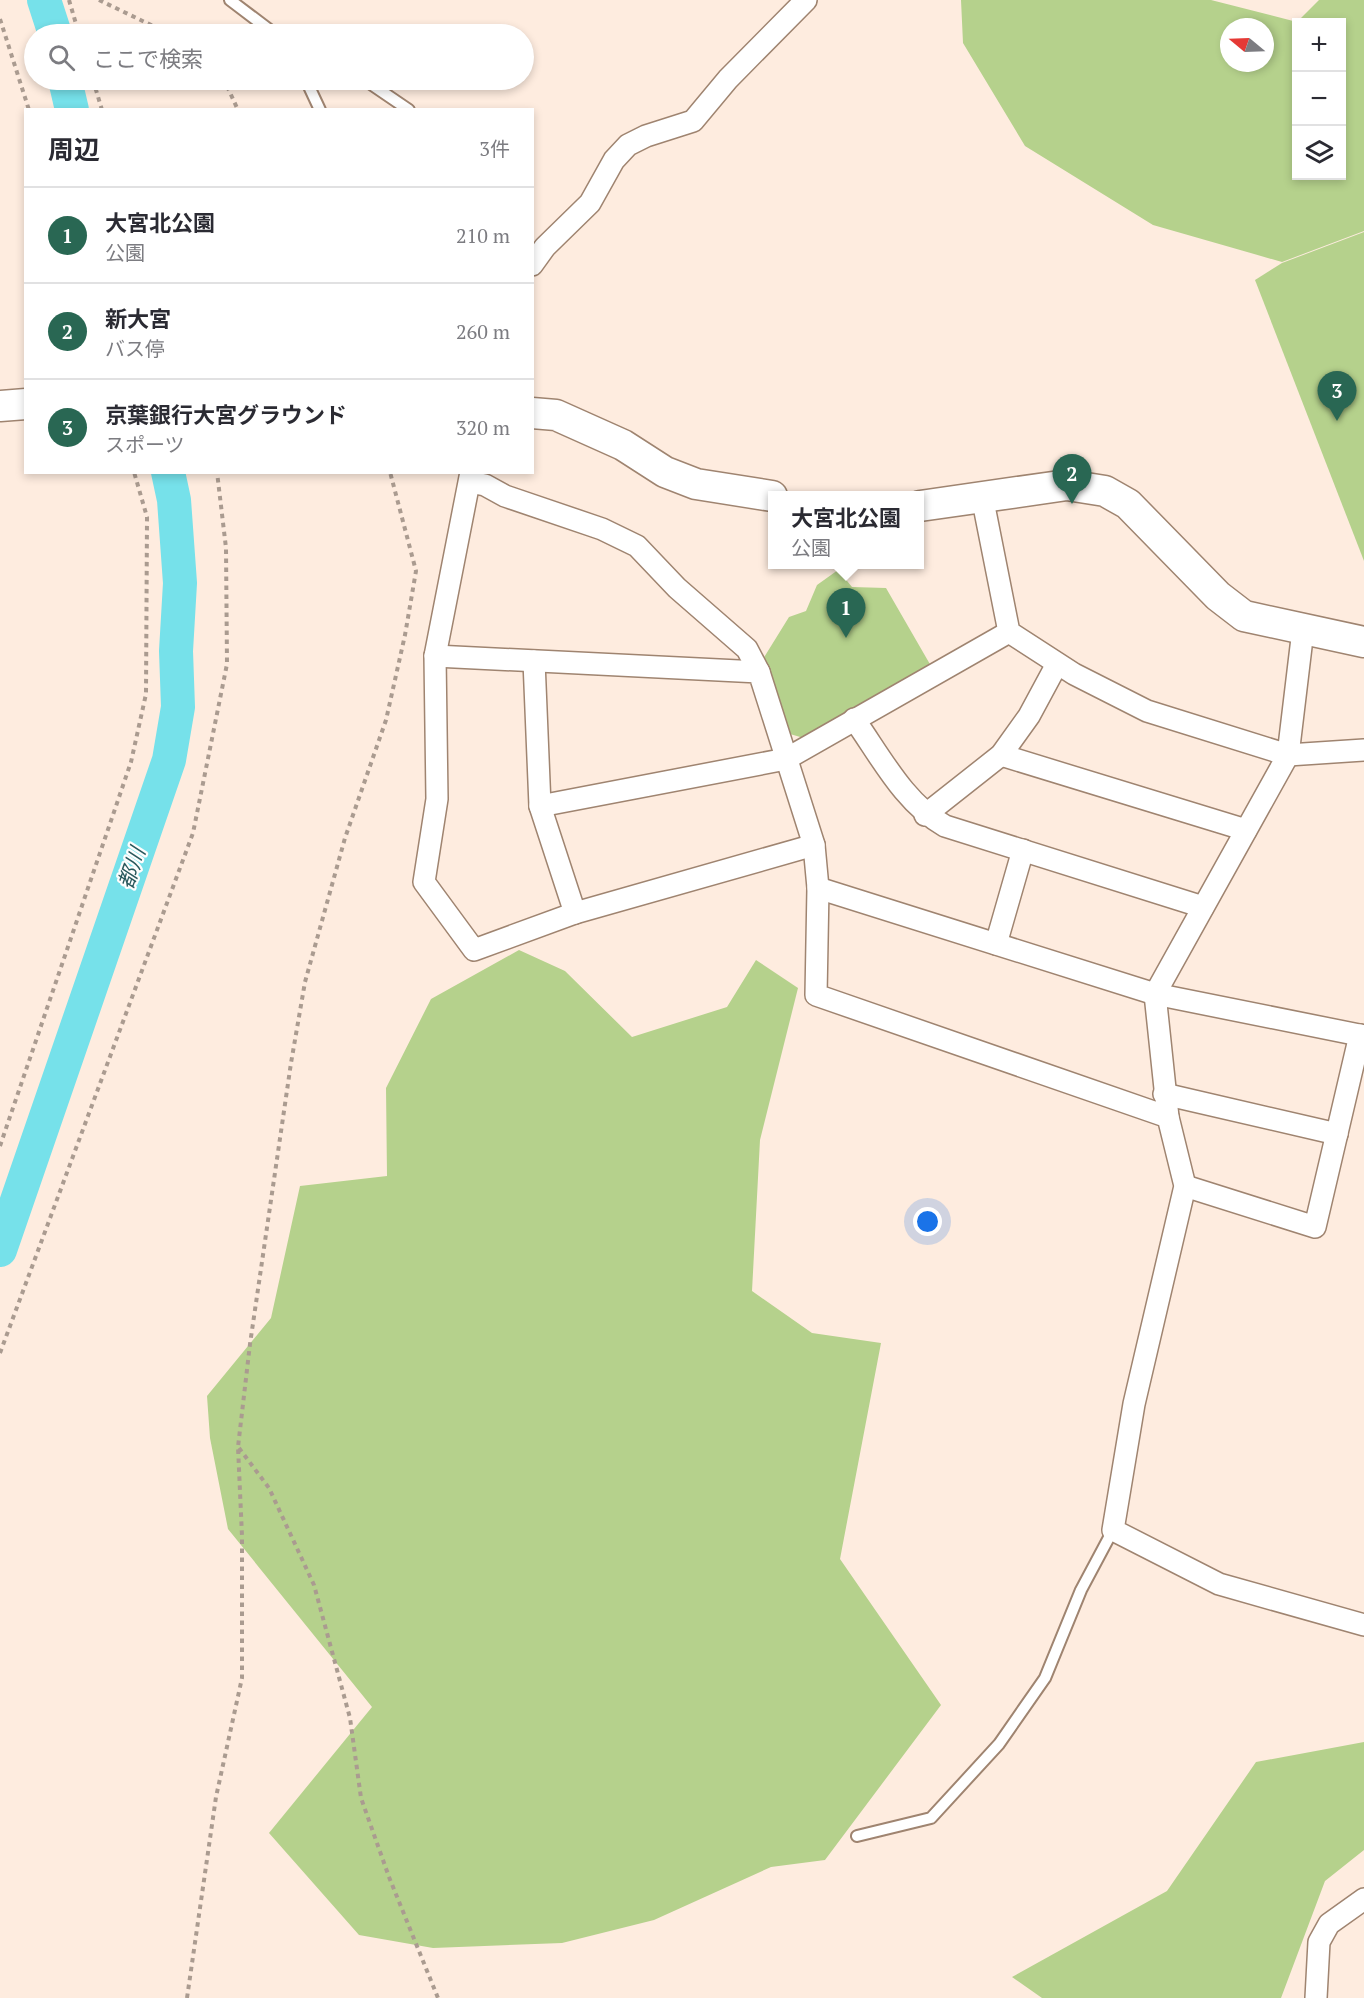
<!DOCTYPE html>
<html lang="ja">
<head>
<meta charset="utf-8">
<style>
  body { margin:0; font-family:"PT Serif","Noto Sans JP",serif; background:#f2f2f3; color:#2b2b33 }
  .controls { position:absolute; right:18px; top:18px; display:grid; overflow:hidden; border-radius:0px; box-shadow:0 3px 9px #0003 }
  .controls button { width:54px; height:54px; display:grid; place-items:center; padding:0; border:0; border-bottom:2px solid #e1e1e2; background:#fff; color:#2b2b33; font:30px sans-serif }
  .compass { position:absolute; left:1220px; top:18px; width:54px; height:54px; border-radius:50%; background:#fff; box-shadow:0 3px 9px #0003; rotate:289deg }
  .you { position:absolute; left:928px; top:1222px; width:21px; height:21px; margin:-15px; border:4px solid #fff; border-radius:50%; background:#1a73e8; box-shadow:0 0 0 9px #1a73e833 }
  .badge { display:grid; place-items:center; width:39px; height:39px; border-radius:50%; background:#296753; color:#fff; font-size:20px; font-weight:700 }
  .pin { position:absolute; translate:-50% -50px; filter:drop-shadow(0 2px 3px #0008) }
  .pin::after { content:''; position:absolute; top:32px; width:21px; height:18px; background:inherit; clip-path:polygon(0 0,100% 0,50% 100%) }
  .popup { position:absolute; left:768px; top:491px; width:156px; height:78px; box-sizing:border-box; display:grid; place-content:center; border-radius:0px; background:#fff; filter:drop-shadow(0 2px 4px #0005); font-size:20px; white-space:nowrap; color:#7c7c81 }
  .popup b { font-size:22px; color:#2b2b33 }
  .popup::after { content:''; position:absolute; left:50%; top:100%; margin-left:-12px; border:12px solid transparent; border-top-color:#fff }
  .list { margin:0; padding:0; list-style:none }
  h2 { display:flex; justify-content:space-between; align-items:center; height:78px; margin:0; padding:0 24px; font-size:26px }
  h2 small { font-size:20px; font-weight:400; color:#7c7c81 }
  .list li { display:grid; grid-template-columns:39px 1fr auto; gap:18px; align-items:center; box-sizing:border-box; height:96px; padding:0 24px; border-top:2px solid #e1e1e2 }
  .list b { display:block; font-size:22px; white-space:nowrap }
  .list p { margin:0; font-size:20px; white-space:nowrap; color:#7c7c81 }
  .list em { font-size:20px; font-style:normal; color:#7c7c81 }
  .icon { flex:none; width:33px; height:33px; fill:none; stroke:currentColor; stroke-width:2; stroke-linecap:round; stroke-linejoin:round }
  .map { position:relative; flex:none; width:1364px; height:1998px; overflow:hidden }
  .search { position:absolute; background:#fff; box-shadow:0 3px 9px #0003; left:24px; top:24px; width:510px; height:66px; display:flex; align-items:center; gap:15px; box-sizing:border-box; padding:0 21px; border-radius:33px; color:#7c7c81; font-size:22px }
  .panel { position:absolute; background:#fff; box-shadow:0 3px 9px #0003; left:24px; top:108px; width:510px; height:366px; border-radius:0px }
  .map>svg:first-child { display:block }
  .green { fill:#b5d18c; fill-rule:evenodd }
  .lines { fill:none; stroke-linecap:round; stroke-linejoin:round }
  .river { stroke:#76e1ea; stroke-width:34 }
  .lane-casing { stroke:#9f8470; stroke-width:14 }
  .street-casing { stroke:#9f8470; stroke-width:24 }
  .secondary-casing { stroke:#9f8470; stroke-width:33 }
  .path { stroke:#aa9b90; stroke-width:4; stroke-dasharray:4.5 4.5; stroke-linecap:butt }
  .lane { stroke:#fff; stroke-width:10 }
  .street { stroke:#fff; stroke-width:21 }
  .secondary { stroke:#fff; stroke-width:30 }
  .labels { text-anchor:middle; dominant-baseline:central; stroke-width:4.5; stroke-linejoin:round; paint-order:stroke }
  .water-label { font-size:21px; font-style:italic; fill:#29585c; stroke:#fdfdfd }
</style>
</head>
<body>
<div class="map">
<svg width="1364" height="1998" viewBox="0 0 1364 1998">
  <rect width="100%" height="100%" fill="#feecdf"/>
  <g class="green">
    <path d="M961,0H1211L1297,22L1319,0H1364V231L1282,262L1153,225L1025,146L963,43ZM1342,22V176H1296V22ZM1229,27H1265V63H1229Z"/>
    <path d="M1364,232V561L1255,280L1282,263Z"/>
    <path d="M838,570L852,587L886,588L931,666L807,739L790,734L763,659L789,617L806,611L817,585Z"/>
    <path d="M519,950L565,971L632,1037L727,1007L756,960L798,988L760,1140L752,1291L812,1333L881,1343L840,1559L941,1705L825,1860L771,1867L654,1920L562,1943L433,1948L359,1935L269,1833L372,1707L228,1529L210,1438L207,1396L271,1318L300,1186L387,1176L386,1088L431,999Z"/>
    <path d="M1364,1742V1850L1325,1881L1281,1998H1042L1012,1977L1167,1891L1256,1762Z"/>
  </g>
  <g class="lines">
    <g class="river">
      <path d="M44,0L55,34"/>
      <path d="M65,80L72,110"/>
      <path d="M0,1250L169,760L178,707L176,651L180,583L174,500L168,472"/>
    </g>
    <defs>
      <g id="lane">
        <path d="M230,0L275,34"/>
        <path d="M306,80L320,110"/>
        <path d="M365,80L409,110"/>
        <path d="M857,1836L931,1818L999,1744L1045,1678L1081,1590L1113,1530"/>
      </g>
      <g id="street">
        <path d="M532,265L545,247L590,203L614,160L628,145L646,136L693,121L728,79L806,0"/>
        <path d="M471,472L435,656L437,799L424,882L474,950L575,913L814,845"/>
        <path d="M470,482L485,485L505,496L602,529L637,546L677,588L747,649L759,672"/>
        <path d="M982,496L1009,632L1074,674L1147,711L1288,755L1364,750"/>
        <path d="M435,656L759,672L814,845L818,888L816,995L1168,1117L1185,1186L1134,1404L1113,1530L1219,1584L1364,1625"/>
        <path d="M534,661L540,806L575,913"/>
        <path d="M854,719C881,757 904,803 945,826L1203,907"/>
        <path d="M1001,755L1246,830"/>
        <path d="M540,806L786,759L1009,632"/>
        <path d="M925,815L1001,755L1029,716L1057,664"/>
        <path d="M818,888L1155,994L1364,1036"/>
        <path d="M996,944L1023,850"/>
        <path d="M1164,1094L1337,1134"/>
        <path d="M1168,1117L1155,994L1288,755L1303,630"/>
        <path d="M1185,1186L1315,1227L1360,1035"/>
        <path d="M1316,1998L1319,1942L1329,1924L1364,1899"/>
      </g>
      <g id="secondary">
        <path d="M0,406L26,404"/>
        <path d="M532,413L556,415L623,445L665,472L696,484L772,496"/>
        <path d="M920,506L1067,485L1105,491L1128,504L1218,596L1244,616L1364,642"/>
      </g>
    </defs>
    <use href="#lane" class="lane-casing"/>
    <use href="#street" class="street-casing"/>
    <use href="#secondary" class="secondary-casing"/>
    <g class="path">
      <path d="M69,0L79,34"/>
      <path d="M99,0L153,26L164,34"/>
      <path d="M0,19L29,110"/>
      <path d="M93,80L102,110"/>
      <path d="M221,80L226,84L238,110"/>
      <path d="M0,1146L131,762L146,694L147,517L134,472"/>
      <path d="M0,1353L193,833L227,664L226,548L217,472"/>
      <path d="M239,1448L269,1488L314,1585L350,1718L361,1798L389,1877L438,1998"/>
      <path d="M187,1998L216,1797L242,1678V1536L238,1447L250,1344L291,1063L305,982L345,838L386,720L405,635L416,571L390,472"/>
    </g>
    <use href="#lane" class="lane"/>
    <use href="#street" class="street"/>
    <use href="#secondary" class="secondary"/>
  </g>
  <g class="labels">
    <g class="water-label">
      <text transform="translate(131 868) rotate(-71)">都川</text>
    </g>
  </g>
</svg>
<div class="controls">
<button>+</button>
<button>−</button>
<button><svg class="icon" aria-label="layers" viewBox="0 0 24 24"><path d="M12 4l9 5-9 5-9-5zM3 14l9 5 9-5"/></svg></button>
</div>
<svg class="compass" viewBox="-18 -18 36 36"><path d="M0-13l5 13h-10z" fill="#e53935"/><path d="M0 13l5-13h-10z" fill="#7c7c81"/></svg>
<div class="you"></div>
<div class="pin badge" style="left:846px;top:638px">1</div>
<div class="popup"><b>大宮北公園</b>公園</div>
<div class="pin badge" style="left:1072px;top:504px">2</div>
<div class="pin badge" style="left:1337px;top:421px">3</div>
<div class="search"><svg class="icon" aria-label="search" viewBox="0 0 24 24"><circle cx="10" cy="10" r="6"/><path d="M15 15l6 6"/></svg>ここで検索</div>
<section class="panel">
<h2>周辺<small>3件</small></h2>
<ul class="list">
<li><span class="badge">1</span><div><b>大宮北公園</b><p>公園</p></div><em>210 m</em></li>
<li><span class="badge">2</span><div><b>新大宮</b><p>バス停</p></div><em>260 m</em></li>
<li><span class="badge">3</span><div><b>京葉銀行大宮グラウンド</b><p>スポーツ</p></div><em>320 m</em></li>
</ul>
</section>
</div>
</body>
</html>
